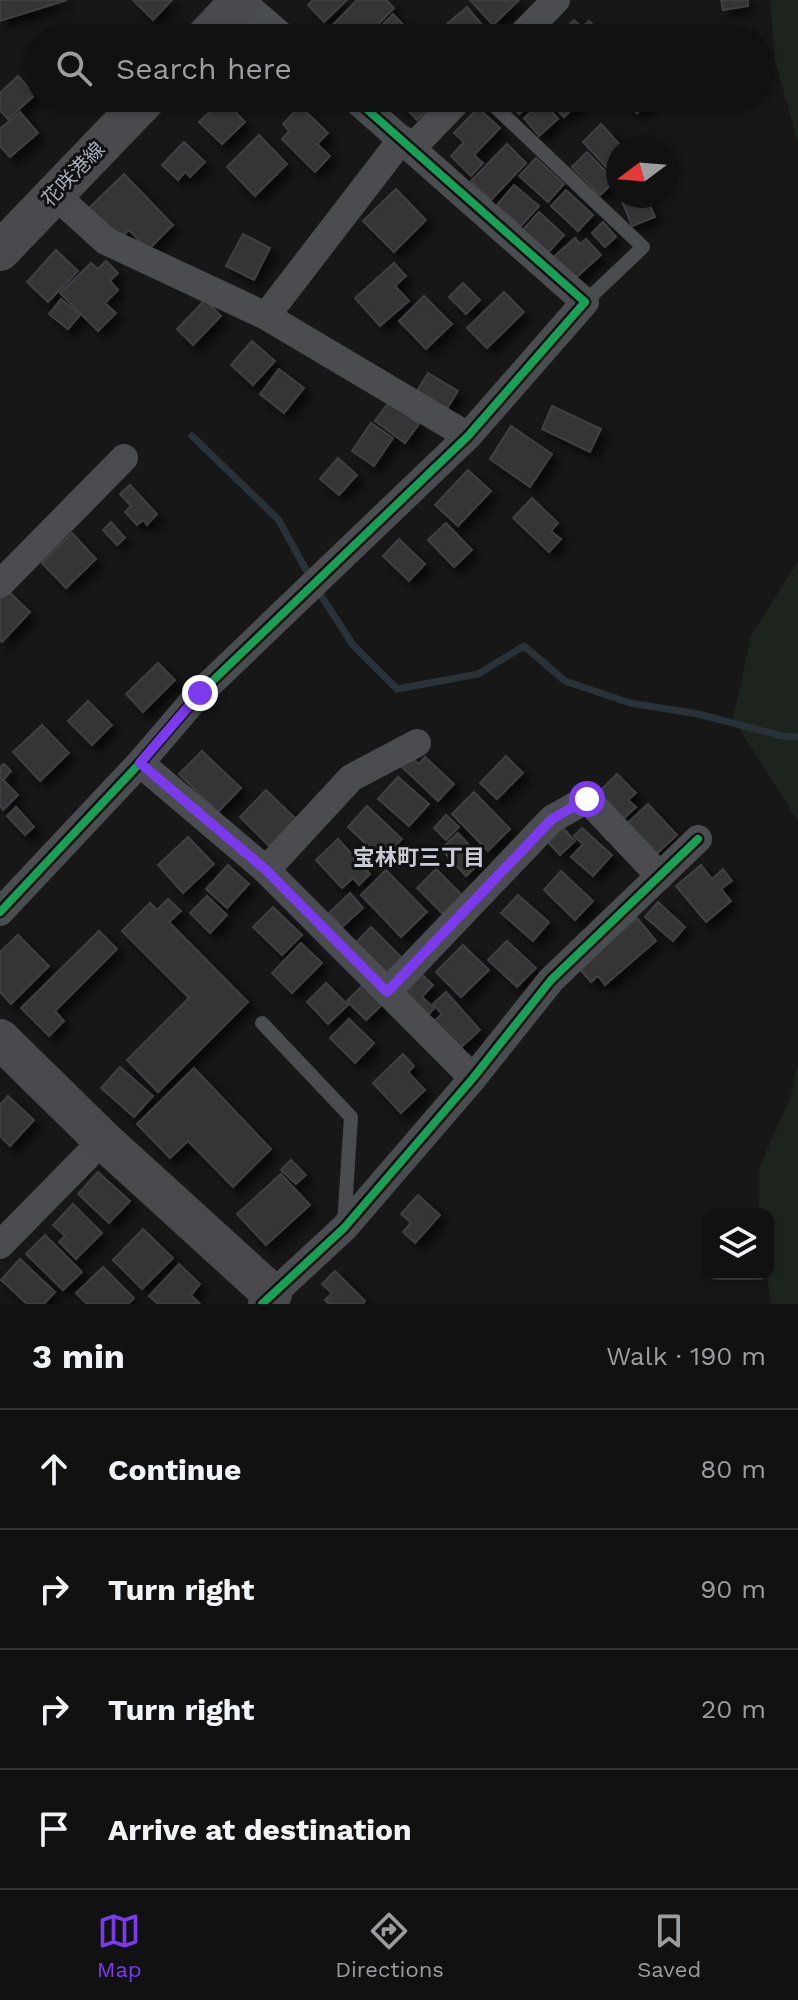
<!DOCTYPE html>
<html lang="en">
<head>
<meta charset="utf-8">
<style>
  body { margin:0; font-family:"Work Sans","Noto Sans JP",sans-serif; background:#1e1f1f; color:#f1f3f6 }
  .controls { position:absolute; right:24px; bottom:24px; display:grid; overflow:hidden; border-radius:16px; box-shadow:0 2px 6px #0004 }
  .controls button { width:72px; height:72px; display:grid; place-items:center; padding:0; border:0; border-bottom:2px solid #303131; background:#111; color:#f1f3f6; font:40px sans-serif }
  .compass { position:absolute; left:606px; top:136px; width:72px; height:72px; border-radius:50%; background:#111; box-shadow:0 2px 6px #0004; rotate:254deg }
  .stop { position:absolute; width:24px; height:24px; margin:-18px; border:6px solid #7c3aed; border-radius:50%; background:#fff }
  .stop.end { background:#7c3aed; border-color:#fff; box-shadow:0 2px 8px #0008 }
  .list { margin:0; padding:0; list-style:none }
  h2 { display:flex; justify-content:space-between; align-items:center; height:104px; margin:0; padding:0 32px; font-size:34px }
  h2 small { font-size:26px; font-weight:400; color:#9c9d9f }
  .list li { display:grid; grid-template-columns:52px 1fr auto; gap:24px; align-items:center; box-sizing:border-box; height:120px; padding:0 32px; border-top:2px solid #303131 }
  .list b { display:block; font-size:30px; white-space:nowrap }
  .list em { font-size:26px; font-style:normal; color:#9c9d9f }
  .icon { flex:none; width:44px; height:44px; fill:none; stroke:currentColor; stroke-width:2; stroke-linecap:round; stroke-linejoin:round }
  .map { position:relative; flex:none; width:798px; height:1304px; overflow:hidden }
  .search { position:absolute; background:#111; box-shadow:0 2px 6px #0004; left:24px; right:24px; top:24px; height:88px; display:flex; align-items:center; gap:20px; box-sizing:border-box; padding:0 28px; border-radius:44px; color:#9c9d9f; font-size:30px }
  .sheet { height:584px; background:#111 }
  nav { display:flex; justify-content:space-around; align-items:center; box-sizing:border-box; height:112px; border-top:2px solid #303131; background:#111; font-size:22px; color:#9c9d9f }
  nav a { display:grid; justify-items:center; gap:4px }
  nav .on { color:#7c3aed }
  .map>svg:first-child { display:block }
  .green { fill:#1d241e }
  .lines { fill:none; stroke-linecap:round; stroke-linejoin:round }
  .stream { stroke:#2a3239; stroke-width:7 }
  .building { fill:#353536; stroke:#3f4043; stroke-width:2; filter:url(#shadow) }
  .lane { stroke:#4b4c50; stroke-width:14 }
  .street { stroke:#4b4c50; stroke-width:28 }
  .secondary { stroke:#4a4a4e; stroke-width:40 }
  .cycleway-casing { stroke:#111113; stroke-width:13 }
  .cycleway { stroke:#1a9f57; stroke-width:8 }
  .route { stroke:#7c3aed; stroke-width:10 }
  .labels { text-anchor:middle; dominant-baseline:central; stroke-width:6; stroke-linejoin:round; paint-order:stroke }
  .street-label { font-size:20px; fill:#a8adb8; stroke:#111113 }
  .neighbourhood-label { font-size:22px; font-weight:bold; fill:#c9ccd4; stroke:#111113 }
</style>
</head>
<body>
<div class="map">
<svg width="798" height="1304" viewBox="0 0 798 1304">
  <defs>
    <filter id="shadow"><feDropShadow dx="7" dy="7" stdDeviation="4" flood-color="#0009"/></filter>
  </defs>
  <rect width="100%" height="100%" fill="#171717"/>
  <g class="green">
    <path d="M770,0H798V143L775,60Z"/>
    <path d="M798,561V821L733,719L751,636Z"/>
    <path d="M798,1063V1304H772L766,1274L768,1214H759V1168L791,1095Z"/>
  </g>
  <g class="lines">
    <g class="stream">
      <path d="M192,436L278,519L310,577"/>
      <path d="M318,591L353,645L397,689L478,674L524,646L565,681L630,703L698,714L783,736L798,737"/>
    </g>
  </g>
  <g class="building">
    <path d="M0,0H67L0,21Z"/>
    <path d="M133,0H172L153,20Z"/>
    <path d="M313,0H347L324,22L308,5Z"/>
    <path d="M357,0H386L394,8L365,38H325L322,36Z"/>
    <path d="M470,0H519L493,25Z"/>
    <path d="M721,0H748V6L723,10Z"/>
    <path d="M467,7L493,38H448L441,29Z"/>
    <path d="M393,14L416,38H370Z"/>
    <path d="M574,20L582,27L589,21L606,38H556Z"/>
    <path d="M18,76L35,95L8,119L0,110V93Z"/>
    <path d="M215,98H229L232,102L229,105L245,122L222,144L199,122L215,107L211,102Z"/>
    <path d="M397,98H441L417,120Z"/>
    <path d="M504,98H535V99L519,114Z"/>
    <path d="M546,98H578L581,101L564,117Z"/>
    <path d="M623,98H652L637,113Z"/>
    <path d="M543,102L558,119L539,136L524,118Z"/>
    <path d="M300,106L328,133L317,144L330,156L315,172L282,139L289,131L283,124Z"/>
    <path d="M478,108L500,128L474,155L483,163L471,176L451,156L464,142L454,133Z"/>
    <path d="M20,112L38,133L10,157L0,146V129Z"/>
    <path d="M601,124L623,148H618V162L609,170L583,142Z"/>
    <path d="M259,135L287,164L255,196L227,167Z"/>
    <path d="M184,142L205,162L190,177L185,172L178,180L162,165Z"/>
    <path d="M507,144L526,163L491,200L471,181Z"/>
    <path d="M587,152L615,181L600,195L572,167Z"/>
    <path d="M536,158L564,184L548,202L519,176Z"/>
    <path d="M124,174L173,225L148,250L129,230L119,240L88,209Z"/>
    <path d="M514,185L539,206L521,226L497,205Z"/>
    <path d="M396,189L426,220L394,252L363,221Z"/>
    <path d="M566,190L593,215L578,231L551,206Z"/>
    <path d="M620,196H646L655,217L632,226Z"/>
    <path d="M539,212L564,235L546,255L521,232Z"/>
    <path d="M603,222L616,237L605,247L592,233Z"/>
    <path d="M243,234L270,248L254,280L226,266Z"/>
    <path d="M575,238L580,244L586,239L601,255L570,283L550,260Z"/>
    <path d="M56,250L78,271L48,302L27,282Z"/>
    <path d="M106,261L118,273L110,281L118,290L105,303L116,313L98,331L60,293L91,263L98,269Z"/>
    <path d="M394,263L406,276L395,286L409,301L380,326L355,298Z"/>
    <path d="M463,283L480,300L466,314L449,297Z"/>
    <path d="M504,292L524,312L487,348L467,328Z"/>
    <path d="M424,296L452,324L426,349L399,321Z"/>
    <path d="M61,299L80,315L68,329L49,314Z"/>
    <path d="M205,300L221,316L193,345L177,329Z"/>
    <path d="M252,341L275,361L253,385L231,365Z"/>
    <path d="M279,369L304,388L284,413L260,394Z"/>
    <path d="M428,373L458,391L445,412L415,394Z"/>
    <path d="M389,402L419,424L405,443L375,421Z"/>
    <path d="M552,406L601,429L590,452L542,429Z"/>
    <path d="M371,423L393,438L374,466L352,451Z"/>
    <path d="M511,426L552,454L530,487L490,459Z"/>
    <path d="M338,458L357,475L339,495L320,479Z"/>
    <path d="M468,470L491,491L458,526L435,505Z"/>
    <path d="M130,485L157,514L147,525L143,520L137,525L125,512L131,506L120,494Z"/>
    <path d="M532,498L558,523L551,531L561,539L549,552L513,518Z"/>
    <path d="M111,522L125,538L117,545L103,530Z"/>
    <path d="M446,523L472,550L454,567L428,540Z"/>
    <path d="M72,533L96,559L66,588L42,563Z"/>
    <path d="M399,539L425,564L409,581L383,556Z"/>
    <path d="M7,590L30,612L2,642L0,640V597Z"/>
    <path d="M158,663L175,680L143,712L126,694Z"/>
    <path d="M88,701L112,725L92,745L68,721Z"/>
    <path d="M42,725L69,753L40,781L13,752Z"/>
    <path d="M202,751L241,788L218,812L179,774Z"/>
    <path d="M506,756L523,773L497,799L480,783Z"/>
    <path d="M411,757L419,764L425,757L454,784L438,801L402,767Z"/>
    <path d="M4,764L11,771L3,780L18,795L3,810L0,806V767Z"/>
    <path d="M617,774L636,793L628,800L636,807L620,822L595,796Z"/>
    <path d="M398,777L429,804L409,826L378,799Z"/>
    <path d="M266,790L296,819L269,846L240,817Z"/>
    <path d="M474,792L510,829L488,851L452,814Z"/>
    <path d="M648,804L677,835L651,859L622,828Z"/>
    <path d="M367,806L402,839L382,859L348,827Z"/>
    <path d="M16,807L34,827L25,835L7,816Z"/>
    <path d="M446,815L459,827L446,840L434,828Z"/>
    <path d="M560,825L575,841L560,855L545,839Z"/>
    <path d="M582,828L612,855L593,876L571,857L583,844L574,836Z"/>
    <path d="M458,833L483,860L466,876L441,849Z"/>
    <path d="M188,837L214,864L183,893L158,865Z"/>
    <path d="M338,839L370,874L359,885L353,878L342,888L316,860Z"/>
    <path d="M228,865L249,884L227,908L206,889Z"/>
    <path d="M701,865L712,879L723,869L732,881L721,889L731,901L706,922L676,886Z"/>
    <path d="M436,869L465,898L446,917L417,888Z"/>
    <path d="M386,870L427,912L401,937L361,895Z"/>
    <path d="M561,871L593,901L575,920L544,890Z"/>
    <path d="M350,893L363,908L342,927L329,913Z"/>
    <path d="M518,895L549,922L533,941L501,913Z"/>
    <path d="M207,896L227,915L210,933L190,913Z"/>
    <path d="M168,899L181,911L169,922L248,1002L158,1092L127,1060L189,998L122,931L150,903L157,910Z"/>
    <path d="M658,902L685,927L673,941L645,917Z"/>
    <path d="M273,907L302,935L282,955L253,927Z"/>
    <path d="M637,918L656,941L605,985L598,976L591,982L579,968Z"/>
    <path d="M371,927L405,961L387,980L353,946Z"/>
    <path d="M99,931L117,949L55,1011L64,1021L49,1036L21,1008Z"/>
    <path d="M18,935L49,966L11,1004L0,992V952Z"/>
    <path d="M507,941L536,968L517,987L488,960Z"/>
    <path d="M301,943L322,963L292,993L272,973Z"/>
    <path d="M463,945L489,970L461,997L436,972Z"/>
    <path d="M420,973L433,985L422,997L434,1008L427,1017L401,993Z"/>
    <path d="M326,983L348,1005L328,1024L307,1002Z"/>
    <path d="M364,984L383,1004L366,1020L347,1001Z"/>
    <path d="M446,992L480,1030L457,1051L432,1023L442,1014L433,1004Z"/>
    <path d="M349,1019L374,1043L355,1063L330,1038Z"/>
    <path d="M403,1054L414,1066L408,1072L425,1090L401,1113L373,1083Z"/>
    <path d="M120,1067L153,1096L134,1117L101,1088Z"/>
    <path d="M194,1068L271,1149L233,1187L188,1141L170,1158L137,1124Z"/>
    <path d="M8,1096L34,1120L10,1146L0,1136V1105Z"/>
    <path d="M291,1160L306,1175L296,1184L281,1170Z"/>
    <path d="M98,1172L130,1201L109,1223L78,1194Z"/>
    <path d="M281,1174L310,1205L266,1245L237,1214Z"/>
    <path d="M418,1195L440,1215L415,1243L403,1232L411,1223L401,1214Z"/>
    <path d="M73,1204L102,1233L76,1259L59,1242L65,1236L53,1225Z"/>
    <path d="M143,1229L173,1258L142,1289L113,1260Z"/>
    <path d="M45,1235L82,1272L63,1290L26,1254Z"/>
    <path d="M20,1259L55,1292L44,1304H27L1,1280Z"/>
    <path d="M179,1264L200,1284L191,1295L200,1304H158L149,1296Z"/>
    <path d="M103,1267L134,1298L128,1304H87L76,1293Z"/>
    <path d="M335,1271L365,1301L363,1304H329L325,1300L332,1293L322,1284Z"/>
  </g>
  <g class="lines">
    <g class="lane">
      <path d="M486,98L643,247L585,302"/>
      <path d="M262,1023L351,1117L344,1224"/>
    </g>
    <g class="street">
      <path d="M241,1L284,38"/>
      <path d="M519,38L556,0"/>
      <path d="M412,148L460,98"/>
      <path d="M54,194L106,241L266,316L468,436"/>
      <path d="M266,316L402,139"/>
      <path d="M0,584L124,458"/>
      <path d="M140,763L266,870L473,1078"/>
      <path d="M266,870L351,778L417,743"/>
      <path d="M0,912L140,763L200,693L468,436L585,302L354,98"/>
      <path d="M387,992L552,819L587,799L660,876"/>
      <path d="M0,1245L103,1140"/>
      <path d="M262,1304L344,1228L473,1078L551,980L698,839"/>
    </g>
    <g class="secondary">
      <path d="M205,38L241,0"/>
      <path d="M0,251L147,98"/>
      <path d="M0,1039L103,1140L272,1294"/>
    </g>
    <defs>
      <g id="cycleway">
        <path d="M0,912L140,763L200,693L468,436L585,302L354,98"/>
        <path d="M262,1304L344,1228L473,1078L551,980L698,839"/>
      </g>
    </defs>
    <use href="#cycleway" class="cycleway-casing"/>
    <use href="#cycleway" class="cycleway"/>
  </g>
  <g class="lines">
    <path class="route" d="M200,693L140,763L266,870L387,992L552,819L587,799"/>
  </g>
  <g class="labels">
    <g class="street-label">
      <text transform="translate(73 174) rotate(-46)">花咲港線</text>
    </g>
    <g class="neighbourhood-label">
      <text x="419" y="857">宝林町三丁目</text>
    </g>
  </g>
</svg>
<div class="controls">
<button><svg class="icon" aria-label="layers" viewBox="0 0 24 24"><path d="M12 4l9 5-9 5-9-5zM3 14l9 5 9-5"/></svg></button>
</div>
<svg class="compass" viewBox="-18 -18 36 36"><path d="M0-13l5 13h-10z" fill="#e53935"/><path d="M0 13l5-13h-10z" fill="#9c9d9f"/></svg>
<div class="stop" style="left:587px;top:799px"></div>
<div class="stop end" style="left:200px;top:693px"></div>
<div class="search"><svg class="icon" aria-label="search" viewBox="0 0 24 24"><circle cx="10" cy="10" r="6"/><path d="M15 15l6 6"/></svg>Search here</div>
</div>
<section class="sheet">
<h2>3 min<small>Walk · 190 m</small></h2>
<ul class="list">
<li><svg class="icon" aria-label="ahead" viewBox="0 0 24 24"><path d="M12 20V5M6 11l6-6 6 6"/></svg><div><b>Continue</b></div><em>80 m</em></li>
<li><svg class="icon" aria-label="right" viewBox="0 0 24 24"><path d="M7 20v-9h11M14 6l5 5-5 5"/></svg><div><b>Turn right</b></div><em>90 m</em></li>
<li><svg class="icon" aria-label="right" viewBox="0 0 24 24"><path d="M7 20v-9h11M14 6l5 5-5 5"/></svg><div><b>Turn right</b></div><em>20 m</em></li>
<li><svg class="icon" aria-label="arrive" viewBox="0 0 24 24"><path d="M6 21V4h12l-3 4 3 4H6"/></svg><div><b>Arrive at destination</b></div></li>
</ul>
</section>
<nav>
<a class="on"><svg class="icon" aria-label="map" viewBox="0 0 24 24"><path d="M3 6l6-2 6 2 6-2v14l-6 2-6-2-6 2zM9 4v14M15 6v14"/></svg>Map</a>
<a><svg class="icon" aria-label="directions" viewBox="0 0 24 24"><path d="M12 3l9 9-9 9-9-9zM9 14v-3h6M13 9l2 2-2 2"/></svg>Directions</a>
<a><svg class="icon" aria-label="saved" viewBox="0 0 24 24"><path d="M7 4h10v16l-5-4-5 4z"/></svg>Saved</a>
</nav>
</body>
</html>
